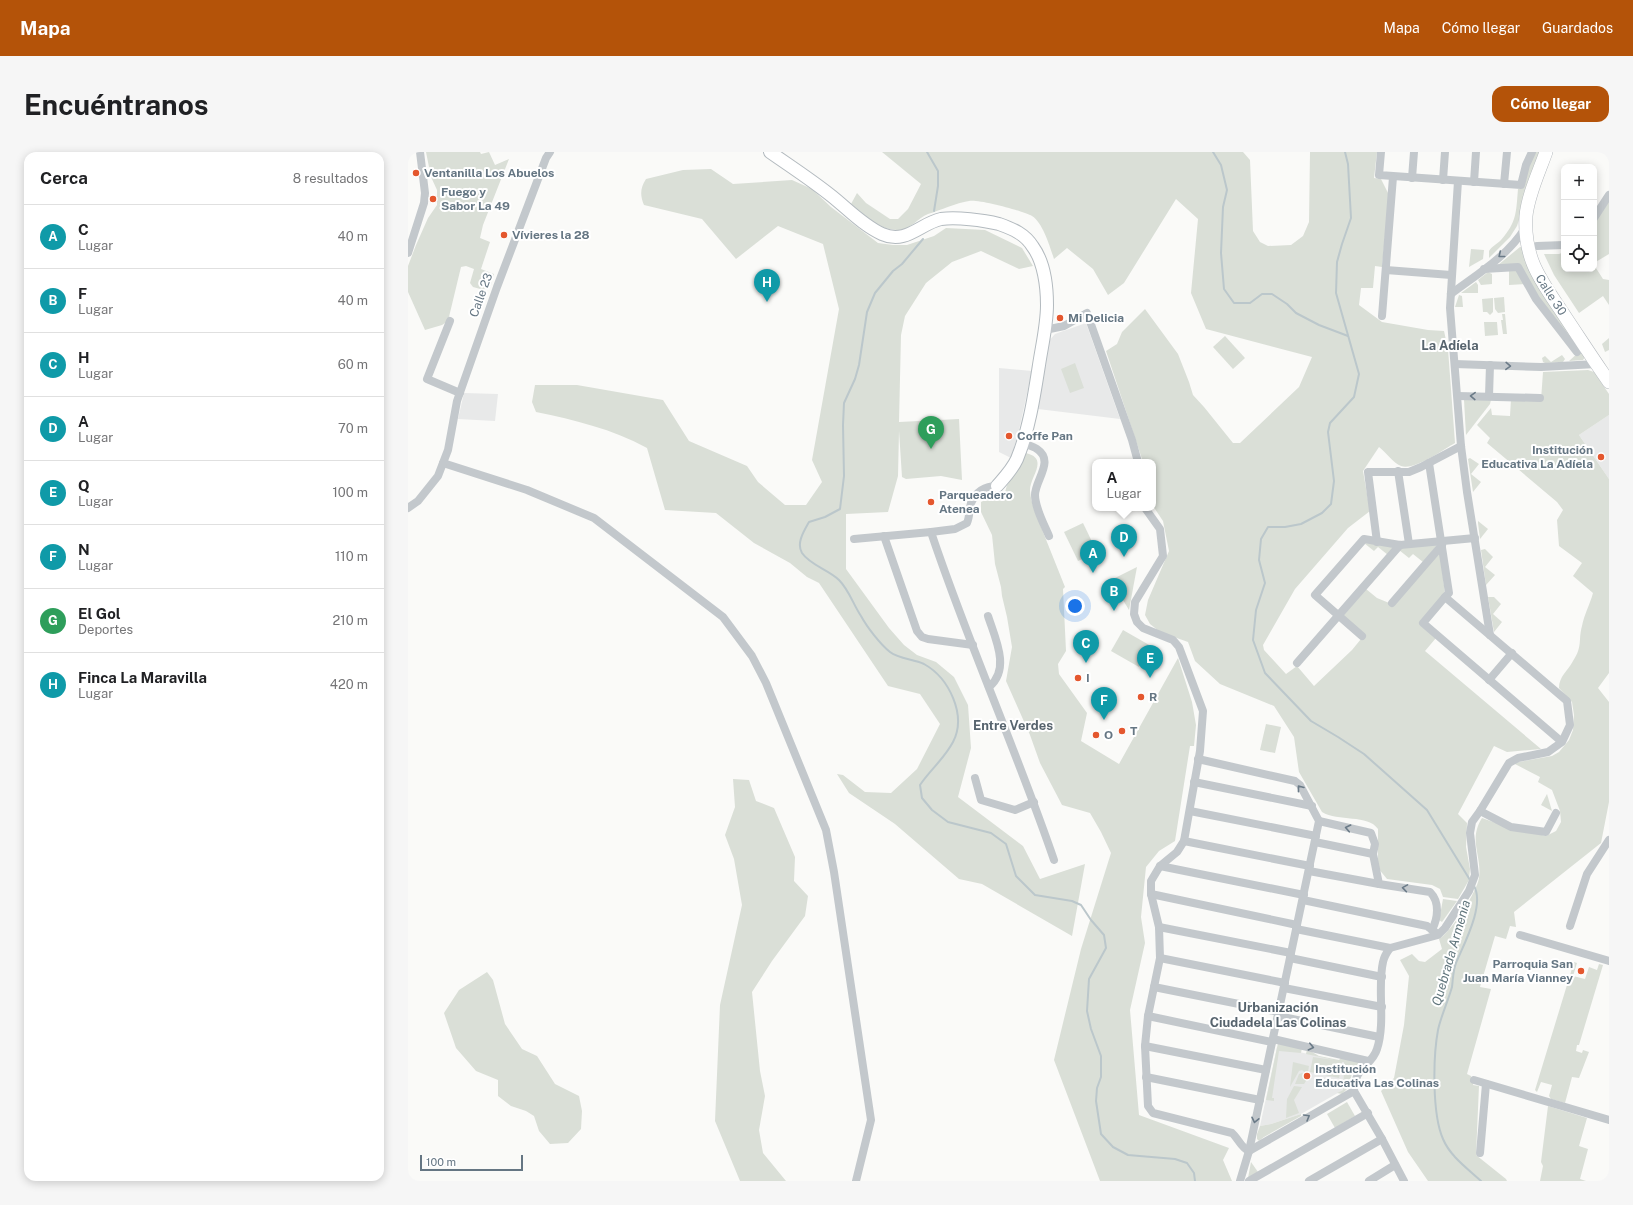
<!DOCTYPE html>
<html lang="es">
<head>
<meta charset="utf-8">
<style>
  body { margin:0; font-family:"Public Sans",sans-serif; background:#f6f6f6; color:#202124 }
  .controls { position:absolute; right:12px; top:12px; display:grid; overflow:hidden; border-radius:8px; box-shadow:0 2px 10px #0003 }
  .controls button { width:36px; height:36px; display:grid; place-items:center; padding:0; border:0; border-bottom:1px solid #e0e0e0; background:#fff; color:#202124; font:20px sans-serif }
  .scale { position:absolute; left:12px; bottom:10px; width:103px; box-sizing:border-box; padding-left:4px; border:2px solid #657683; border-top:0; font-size:11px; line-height:14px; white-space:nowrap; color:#657683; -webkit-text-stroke:3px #fff; paint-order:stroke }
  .you { position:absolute; left:667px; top:454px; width:14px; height:14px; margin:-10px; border:3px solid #fff; border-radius:50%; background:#1a73e8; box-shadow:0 0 0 6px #1a73e833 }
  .badge { display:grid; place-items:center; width:26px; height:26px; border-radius:50%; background:#b45309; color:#fff; font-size:13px; font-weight:700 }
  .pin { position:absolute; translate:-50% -33px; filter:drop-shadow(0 1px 2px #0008) }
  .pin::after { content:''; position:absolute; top:21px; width:14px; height:12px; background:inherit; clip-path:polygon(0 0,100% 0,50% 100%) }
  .popup { position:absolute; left:684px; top:307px; width:64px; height:52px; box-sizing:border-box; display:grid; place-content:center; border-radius:8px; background:#fff; filter:drop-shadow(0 1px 3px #0005); font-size:13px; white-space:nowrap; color:#757577 }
  .popup b { font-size:15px; color:#202124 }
  .popup::after { content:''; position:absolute; left:50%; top:100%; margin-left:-8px; border:8px solid transparent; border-top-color:#fff }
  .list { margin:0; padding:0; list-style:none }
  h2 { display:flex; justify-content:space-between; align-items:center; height:52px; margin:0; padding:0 16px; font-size:17px }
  h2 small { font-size:13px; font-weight:400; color:#757577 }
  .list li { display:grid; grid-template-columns:26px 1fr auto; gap:12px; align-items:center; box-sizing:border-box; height:64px; padding:0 16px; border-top:1px solid #e0e0e0 }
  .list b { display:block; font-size:15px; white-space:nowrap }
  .list p { margin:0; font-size:13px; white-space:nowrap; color:#757577 }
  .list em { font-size:13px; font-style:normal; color:#757577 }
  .icon { flex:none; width:22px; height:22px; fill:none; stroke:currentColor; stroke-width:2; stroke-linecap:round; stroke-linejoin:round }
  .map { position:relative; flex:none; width:1201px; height:1029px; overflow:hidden; border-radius:12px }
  header { display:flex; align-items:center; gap:24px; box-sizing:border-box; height:56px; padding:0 20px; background:#b45309; color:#fff }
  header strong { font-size:19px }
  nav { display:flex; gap:22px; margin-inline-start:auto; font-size:14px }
  .intro { display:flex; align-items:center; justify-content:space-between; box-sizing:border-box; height:96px; padding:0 24px }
  h1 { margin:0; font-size:28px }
  .button { padding:10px 18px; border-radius:12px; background:#b45309; color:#fff; font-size:14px; font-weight:700 }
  main { display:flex; gap:24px; padding:0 24px }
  aside { flex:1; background:#fff; border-radius:12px; box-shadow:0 2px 10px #0003 }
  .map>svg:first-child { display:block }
  .built { fill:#e8e9e9 }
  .green { fill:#dadfd7 }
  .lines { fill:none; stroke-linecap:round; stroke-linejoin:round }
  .stream { stroke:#bbc7cb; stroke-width:2 }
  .secondary-casing { stroke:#b3babf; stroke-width:14 }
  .primary-casing { stroke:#b5babe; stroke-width:14 }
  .street { stroke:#c3c8cc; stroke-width:8 }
  .secondary { stroke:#fff; stroke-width:12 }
  .primary { stroke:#fff; stroke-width:13 }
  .oneway { stroke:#6a7a87 }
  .poi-dot { fill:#e4572e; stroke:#fff; stroke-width:1.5 }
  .labels { text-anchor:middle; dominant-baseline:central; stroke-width:4; stroke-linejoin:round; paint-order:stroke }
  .poi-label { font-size:12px; font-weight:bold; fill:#657683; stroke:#fff; text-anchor:start }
  .street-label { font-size:12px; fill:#657683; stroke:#fff }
  .neighbourhood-label { font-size:13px; font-weight:bold; fill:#57646e; stroke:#fff }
  .water-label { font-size:13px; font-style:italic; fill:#60757c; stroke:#fff }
</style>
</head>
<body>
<header>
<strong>Mapa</strong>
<nav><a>Mapa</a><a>Cómo llegar</a><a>Guardados</a></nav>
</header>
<div class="intro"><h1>Encuéntranos</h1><a class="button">Cómo llegar</a></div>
<main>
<aside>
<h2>Cerca<small>8 resultados</small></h2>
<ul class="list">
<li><span class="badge" style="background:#0f9aa8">A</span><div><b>C</b><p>Lugar</p></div><em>40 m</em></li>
<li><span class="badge" style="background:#0f9aa8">B</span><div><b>F</b><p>Lugar</p></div><em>40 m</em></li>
<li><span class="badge" style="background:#0f9aa8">C</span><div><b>H</b><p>Lugar</p></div><em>60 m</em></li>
<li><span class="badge" style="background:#0f9aa8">D</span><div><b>A</b><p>Lugar</p></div><em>70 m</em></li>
<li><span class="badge" style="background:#0f9aa8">E</span><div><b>Q</b><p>Lugar</p></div><em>100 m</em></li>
<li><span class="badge" style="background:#0f9aa8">F</span><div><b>N</b><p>Lugar</p></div><em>110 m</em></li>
<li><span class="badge" style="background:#2e9e5b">G</span><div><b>El Gol</b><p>Deportes</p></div><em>210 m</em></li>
<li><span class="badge" style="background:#0f9aa8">H</span><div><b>Finca La Maravilla</b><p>Lugar</p></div><em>420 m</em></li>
</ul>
</aside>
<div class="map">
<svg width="1201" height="1029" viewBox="0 0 1201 1029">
  <rect width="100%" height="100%" fill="#fafaf8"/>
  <g class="built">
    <path d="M678,171L712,267L630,257L640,190L647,182Z"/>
    <path d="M591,216L624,219L611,278L603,306L591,300Z"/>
    <path d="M56,241L90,242L87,269L50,267Z"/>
    <path d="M1201,263V327L1171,283Z"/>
    <path d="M869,895L936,910L935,938L893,962L863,972L852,974Z"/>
  </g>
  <g class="green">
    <path d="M18,0H72L73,2L81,0L87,13L101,7L75,73L72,86L82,90L73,117L86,122L83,133L76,138L65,135L62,131L66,117L58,114L53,115L40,169L34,173L17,178L0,140V114L8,93L20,66L29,53V38L23,25Z"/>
    <path d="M474,0H835L842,8L845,79L852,90L860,94L883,93L895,84L901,70L902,0H969L966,26L973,27L981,43L974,115L967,114L965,136H953L951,153L974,170L1020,178L1036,179L1040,197L1047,291C1036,297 1006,319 993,314C985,311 978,300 971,295L955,319L962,359L940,376L887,437L855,493L856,498L878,522L889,514L906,534L944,498L953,487L935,464L958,437L969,446L986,453L1032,400L1037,442L1012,473L1028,486L1017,499L1133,597L1099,600L1086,594L1050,662L1059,671L1058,695L1062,717L1061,728L1050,747L1035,745L1032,737L1024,733L979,727L970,716V677C960,662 930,670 914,660L891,620L886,585L866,554L812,532L787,509L780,490L752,480L742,472L737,463L740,448L761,399L755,369L745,354V310H735L698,199L709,192L714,180L737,157L770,202L781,230L785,243L796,255L825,291H832L891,235L904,205L798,177L783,141L790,67L768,47L716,131L700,143L685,117L659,96L646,107C642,95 635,71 624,64C615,59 571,47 561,49C548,51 533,58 520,62C510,66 503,77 491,78C472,79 457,63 443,52L449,41L458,51L482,67H490L500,57L513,32Z"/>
    <path d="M1127,0H1133L1109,74L1102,85L1081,106V99C1084,94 1089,92 1093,88C1109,70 1108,60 1110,37H1114L1120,15Z"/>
    <path d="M303,17L325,32L384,28L404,37L423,55L470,91L485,93H499L526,84L538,76L577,78L614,96L625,114L611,117L573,99L544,110L518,131L497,164L493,183L491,270L551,267L554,328L533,324L498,327L494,325L491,279L490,324L480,360L438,362V417L481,476L496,493L509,503L528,510L546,525L560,553L563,596L550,645L615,694L632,727L677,712L664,784L574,732L551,727L487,672L441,641L429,622L435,623L457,640L483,641L509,617L532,572L512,542L480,534L411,431L399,425L382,411L346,391L308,361L257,358L239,296C204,277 167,268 128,260L124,250L127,233H169L255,248L281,289L339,314L350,330L377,353H398L414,330L404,308L431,157L415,92L370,74L328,107L294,67L236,53C232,44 232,36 238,27L275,18Z"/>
    <path d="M1201,49V102L1186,111V71Z"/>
    <path d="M1112,95H1115L1177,205L1175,208L1161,209L1171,200L1130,145L1112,112L1090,113Z"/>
    <path d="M1063,97L1076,98L1075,107L1061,115Z"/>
    <path d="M1156,100V117H1186V113L1195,127L1201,128V153L1195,144L1171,161L1146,123L1136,102H1151Z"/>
    <path d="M1101,118H1109L1118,132L1101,133Z"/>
    <path d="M1080,120L1084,122V132L1073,133L1070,128Z"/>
    <path d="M1068,130L1070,133V141H1053Z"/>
    <path d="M1051,143L1054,144L1055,155H1047Z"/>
    <path d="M1096,145L1097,160L1090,161L1087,157L1086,146Z"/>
    <path d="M1085,146V160L1082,163L1079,160H1075L1074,147Z"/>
    <path d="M1094,162H1097L1099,182H1095L1093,168H1095Z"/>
    <path d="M1076,170H1089L1090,183L1077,184Z"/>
    <path d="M817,184L837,206L825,217L805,195Z"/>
    <path d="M1201,186V198L1197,200L1194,192Z"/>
    <path d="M1154,203L1157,207L1155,210L1137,211L1135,210L1134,206L1137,204L1143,210Z"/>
    <path d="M667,211L676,236L662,241L653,217Z"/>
    <path d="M1180,218L1186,220L1201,242V263L1171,283L1201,327V521L1190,536L1201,550V650L1193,691L1106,760L1108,775L1102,774L1098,787L1087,784L1072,835L1083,837L1059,922L1063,924V927L1066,929L1065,933L1071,934L1068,1003L1098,1027L1099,1029H1020L1000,1000L973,939L986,926L996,873L1001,824L992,808L1004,802L1011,809L1017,810L1034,797L1031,787C1042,781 1069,740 1071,726C1074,703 1060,688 1074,666L1102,676L1138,684L1148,679L1153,670L1152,659L1144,638L1130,630L1132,625L1105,611L1144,604L1151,600L1161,588L1165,578L1166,563L1164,550L1151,536C1151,524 1160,519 1165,509C1175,494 1170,488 1174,474C1176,463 1182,452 1185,441L1165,424L1174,411L1151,394L1149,368L1155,358L1149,350L1079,291L1082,286L1069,273L1083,256L1084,263L1102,264L1103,247L1133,248L1135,220Z"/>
    <path d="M1056,248H1083L1082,252L1058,283Z"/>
    <path d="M618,301C642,307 621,325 622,339C623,352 629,364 633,375C641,395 649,415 657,435L655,437L658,499L650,512L651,522L679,561L673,589L711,612L770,506L784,550L788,573L786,594H782L767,689L751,699L738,715L733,765L737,791L722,858L731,963L821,996L815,1008L824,1029H692L646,908L673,797L703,701L693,680L682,661L654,653L632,611L622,583L598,529L604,495L599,465L594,444L593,435L587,412L584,383L573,360V350L585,344L588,346L596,344L599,333L611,315Z"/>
    <path d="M1062,306L1071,312L1063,322L1073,330L1065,340L1060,307Z"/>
    <path d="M1070,369L1080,377L1072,387L1070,371Z"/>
    <path d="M675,371L689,400L670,409L656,380Z"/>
    <path d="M956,391L988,394L980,403L970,395L966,399Z"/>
    <path d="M1030,392L1015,410L1005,402L1001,406L991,398L994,395Z"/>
    <path d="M1077,397L1085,405L1077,415L1087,423L1078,433L1073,398Z"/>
    <path d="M729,415L721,458L703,428Z"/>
    <path d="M1080,445H1086L1093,452L1085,462L1094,470L1086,480Z"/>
    <path d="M715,478L743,494L731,515L703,499Z"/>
    <path d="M858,572L873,575L867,601L852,598Z"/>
    <path d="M325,627L341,628L348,649L366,656L387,705L386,729L400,744L397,764L364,809L344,840L352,919L357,944L351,978L355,1001L378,1029H332L307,969L312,853L334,753L326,707L317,683L327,655Z"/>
    <path d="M1139,642L1144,659L1133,653Z"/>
    <path d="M1035,747L1049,749L1034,770L1031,768Z"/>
    <path d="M1166,810L1169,811L1165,824L1177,827L1181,815L1189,818L1191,812L1195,813L1171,893H1169L1168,899L1174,901L1175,898L1181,900L1171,926L1164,925L1157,951L1143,947L1141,944L1144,933L1133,930L1129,940L1127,938Z"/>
    <path d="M79,820L85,828L97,872L114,897L129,904L147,932L171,944L174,959L173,977L160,991L142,992L131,979L126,964L118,959L103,954L90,944V928L68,919L48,896L36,861L51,838Z"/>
    <path d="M870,891L894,896L893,901L871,899L864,946H866V949L858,948Z"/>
    <path d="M899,897L911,904L931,908L933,906L951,910L944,921L941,935L934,942L929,941L935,938L936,910H934L931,926L902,920L905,905L926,908L898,902Z"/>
    <path d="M885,910L901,914L900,920L903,922L900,923L894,918L891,919L882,935Z"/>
    <path d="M894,921L900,926L896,932H887L891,922Z"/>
    <path d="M886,934L894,935L886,948L891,961L878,966L879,947Z"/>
    <path d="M939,950L947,964L927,976L919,962Z"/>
    <path d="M1140,954L1179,966L1171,994L1180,997L1172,1027L1178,1029H1132L1135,1014L1133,1010Z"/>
    <path d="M893,962V964L856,985L851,989L849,987V982L852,974L863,972Z"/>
    <path d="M843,1010L850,1020L840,1026Z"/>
  </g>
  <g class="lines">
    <g class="stream">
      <path d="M519,0L530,19V34L526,59"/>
      <path d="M805,0L813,13L819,38L815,55L813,101L816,137L826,151H842L854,142H864L879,152L888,161L911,173L940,184"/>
      <path d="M937,0L940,12L943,66L934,92L929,110L928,141L951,222L946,245L922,271L920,280L926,329L923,352L914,361L893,372L877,375H860L853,387L851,408L857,431L848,458L845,488L857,521L903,569L930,585L956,602L1019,658L1062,728"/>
      <path d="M515,87L494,112L485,119L467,141L459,160L451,213L447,227L436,251L435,273L436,324L432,357L417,365L401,370C396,379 388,391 394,401C402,413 421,418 431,428C441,438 445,452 453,464C459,475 472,492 482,500C491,507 505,507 516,512C541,526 559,563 545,590C536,607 522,618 512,633L514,646L524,658L540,670L583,681L598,692L608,724L627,743L664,749L673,753L683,768L696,783L698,796L681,827L679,859L683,877L693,904V925L689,936L688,949L693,982L705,995L720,1003L767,1007L779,1011L786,1021L787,1029"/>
      <path d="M1066,734C1077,753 1056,792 1048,811C1045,818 1045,827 1044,835C1040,849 1033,864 1030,878C1025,905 1024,962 1035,987C1042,1004 1059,1016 1073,1029"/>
    </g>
    <defs>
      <path id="secondary" d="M362,0C382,14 402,27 421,42C438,55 454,73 474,82C498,93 513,71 533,67C549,65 575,68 591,72C605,77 617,82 625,95C636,110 639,135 639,153C639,173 634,193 631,213C626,245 621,278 609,307C604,318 596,326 589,334"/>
      <path id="primary" d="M1138,0C1131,20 1120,43 1118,64C1115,111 1137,133 1160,169C1174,190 1187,210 1201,230"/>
    </defs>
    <use href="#secondary" class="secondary-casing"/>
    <use href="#primary" class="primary-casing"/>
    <g class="street">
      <path d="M973,0L971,23L1113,33L1118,13L1124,0"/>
      <path d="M1004,26L1006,0"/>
      <path d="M1035,28L1037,0"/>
      <path d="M1050,29L1042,156L1053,294L1059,340L1082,483"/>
      <path d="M1066,30L1068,0"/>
      <path d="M1096,32L1099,0"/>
      <path d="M1186,66L1201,43"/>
      <path d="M1129,94L1156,93"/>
      <path d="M0,101L16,51L17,41L12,0"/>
      <path d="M1076,117L1110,115L1128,147L1169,200"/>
      <path d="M978,118L1043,123"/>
      <path d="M1043,142C1068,123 1100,104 1117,76"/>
      <path d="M974,164L985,25"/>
      <path d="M42,169L19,227L52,241"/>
      <path d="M637,178L656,174L679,161L724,288L730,310"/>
      <path d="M1047,212L1133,215L1188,212"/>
      <path d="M1050,244L1132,246"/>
      <path d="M1081,244L1082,213"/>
      <path d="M614,291C619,293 625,294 629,297C647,309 627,328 627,343C627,356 636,372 641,384"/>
      <path d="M35,311L119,338L186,366L315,465L344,504L358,531L418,678L426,720L463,968L448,1029"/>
      <path d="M1021,311L1041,441L1037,445"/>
      <path d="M990,319L1001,392"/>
      <path d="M589,334C577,334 568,340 563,351C561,357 562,364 559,371L547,377L523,380C560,491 608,597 646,708"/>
      <path d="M0,356L10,349L30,324L40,298L49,249L89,135L138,6L142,0"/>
      <path d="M737,356L752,377L755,404L727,450L726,462L729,470L735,476L765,488L771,495L795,559L792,599L776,689L769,700L752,714L743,729V742L751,775L752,806L740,864L737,894L740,954L745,961L824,981C830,986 833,996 841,999"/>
      <path d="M476,384L509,479L514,485L520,487L565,493"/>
      <path d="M446,387L523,380"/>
      <path d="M969,390L960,320H1001L1013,315L1053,294"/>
      <path d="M984,451L1034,393"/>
      <path d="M580,464C587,486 603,517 581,535"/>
      <path d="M954,484L907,443L956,387L992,393L1067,386"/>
      <path d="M889,511L992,393"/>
      <path d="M1081,528L1104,501"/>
      <path d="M790,607L887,629L892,633L911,669L841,999L832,1029"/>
      <path d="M567,626L573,648L607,658L626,650"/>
      <path d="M786,630L904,654"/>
      <path d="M782,659L908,684"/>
      <path d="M1072,659L1103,675L1138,680L1148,661"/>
      <path d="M911,669L963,681L967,692L965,702L971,732L1022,740C1032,750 1030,766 1024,778"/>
      <path d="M776,689L902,714"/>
      <path d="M907,690L965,702"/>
      <path d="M752,714L896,743"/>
      <path d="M901,719L971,732"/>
      <path d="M743,742L889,773"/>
      <path d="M895,748L1019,774L1027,780"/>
      <path d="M1162,774L1179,722L1201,688"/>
      <path d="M751,775L883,801"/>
      <path d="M888,777L982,796"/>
      <path d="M1112,783L1201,809"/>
      <path d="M752,806L877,831"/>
      <path d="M882,806L974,825"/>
      <path d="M746,835L871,860"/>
      <path d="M876,836L974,855"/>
      <path d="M740,864L864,890"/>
      <path d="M870,864L971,885"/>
      <path d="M865,887L960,909"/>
      <path d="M737,894L858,918"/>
      <path d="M738,925L852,948"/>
      <path d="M1066,928L1201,968"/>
      <path d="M841,999L946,939"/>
      <path d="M1072,1001L1078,932"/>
      <path d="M841,1029L960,961"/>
      <path d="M901,1029L974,987"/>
      <path d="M961,1029L987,1013"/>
      <path d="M996,1029L974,987L946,939C946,915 964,914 969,897C978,869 969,836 975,810C976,805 979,800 982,796L1030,783L1037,776L1061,739L1067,723L1062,681L1064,670L1072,659L1101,611L1110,606L1140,600L1154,590L1162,573L1159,549L1037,445L1015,471L1154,590"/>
    </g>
    <use href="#secondary" class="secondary"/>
    <use href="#primary" class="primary"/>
  </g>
  <defs><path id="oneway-chevron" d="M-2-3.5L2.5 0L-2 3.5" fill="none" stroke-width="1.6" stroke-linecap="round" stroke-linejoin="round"/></defs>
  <g class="oneway">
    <use href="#oneway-chevron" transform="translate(1093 103) rotate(141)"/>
    <use href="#oneway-chevron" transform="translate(1100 214) rotate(2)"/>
    <use href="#oneway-chevron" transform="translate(1065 244) rotate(-178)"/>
    <use href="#oneway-chevron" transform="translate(892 636) rotate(-128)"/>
    <use href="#oneway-chevron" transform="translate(940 676) rotate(-168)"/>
    <use href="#oneway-chevron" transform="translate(997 736) rotate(-171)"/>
    <use href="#oneway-chevron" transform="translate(903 895) rotate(13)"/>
    <use href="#oneway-chevron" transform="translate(899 965) rotate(-30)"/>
    <use href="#oneway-chevron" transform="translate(847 968) rotate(102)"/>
  </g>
  <g class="poi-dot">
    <circle cx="8" cy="21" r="4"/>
    <circle cx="25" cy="47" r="4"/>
    <circle cx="96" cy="83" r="4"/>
    <circle cx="652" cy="166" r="4"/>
    <circle cx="601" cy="284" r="4"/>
    <circle cx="1193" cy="305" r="4"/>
    <circle cx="523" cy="350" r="4"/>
    <circle cx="670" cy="526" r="4"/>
    <circle cx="733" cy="545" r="4"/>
    <circle cx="714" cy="579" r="4"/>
    <circle cx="688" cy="583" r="4"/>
    <circle cx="1173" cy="819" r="4"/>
    <circle cx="899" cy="924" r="4"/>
  </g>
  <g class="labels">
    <g class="poi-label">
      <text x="16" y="21">Ventanilla Los Abuelos</text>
      <text x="33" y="40">Fuego y<tspan x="33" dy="14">Sabor La 49</tspan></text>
      <text x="104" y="83">Vívieres la 28</text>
      <text x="660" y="166">Mi Delicia</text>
      <text x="609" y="284">Coffe Pan</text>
      <text x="1185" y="298" text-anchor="end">Institución<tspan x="1185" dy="14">Educativa La Adíela</tspan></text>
      <text x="531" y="343">Parqueadero<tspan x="531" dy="14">Atenea</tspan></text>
      <text x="678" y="526">I</text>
      <text x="741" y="545">R</text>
      <text x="722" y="579">T</text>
      <text x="696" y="583">O</text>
      <text x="1165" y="812" text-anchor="end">Parroquia San<tspan x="1165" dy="14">Juan María Vianney</tspan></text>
      <text x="907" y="917">Institución<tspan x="907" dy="14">Educativa Las Colinas</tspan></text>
    </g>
    <g class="street-label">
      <text transform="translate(73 143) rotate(-70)">Calle 23</text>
      <text transform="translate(1143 143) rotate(57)">Calle 30</text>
    </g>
    <g class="neighbourhood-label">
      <text x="1042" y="193">La Adíela</text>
      <text x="605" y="573">Entre Verdes</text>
      <text x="870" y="855">Urbanización<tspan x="870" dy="15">Ciudadela Las Colinas</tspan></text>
    </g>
    <g class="water-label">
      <text transform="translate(1043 801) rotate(-74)">Quebrada Armenia</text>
    </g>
  </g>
</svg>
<div class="controls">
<button>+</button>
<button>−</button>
<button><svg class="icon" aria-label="locate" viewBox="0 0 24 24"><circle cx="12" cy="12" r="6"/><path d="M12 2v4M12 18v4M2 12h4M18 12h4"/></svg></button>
</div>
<div class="scale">100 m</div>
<div class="you"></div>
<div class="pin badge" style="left:685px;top:421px;background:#0f9aa8">A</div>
<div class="pin badge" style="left:706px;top:459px;background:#0f9aa8">B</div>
<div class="pin badge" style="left:678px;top:511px;background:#0f9aa8">C</div>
<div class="pin badge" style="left:716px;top:405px;background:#0f9aa8">D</div>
<div class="popup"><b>A</b>Lugar</div>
<div class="pin badge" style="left:742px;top:526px;background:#0f9aa8">E</div>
<div class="pin badge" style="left:696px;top:568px;background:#0f9aa8">F</div>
<div class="pin badge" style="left:523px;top:297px;background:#2e9e5b">G</div>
<div class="pin badge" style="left:359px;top:150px;background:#0f9aa8">H</div>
</div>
</main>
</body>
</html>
